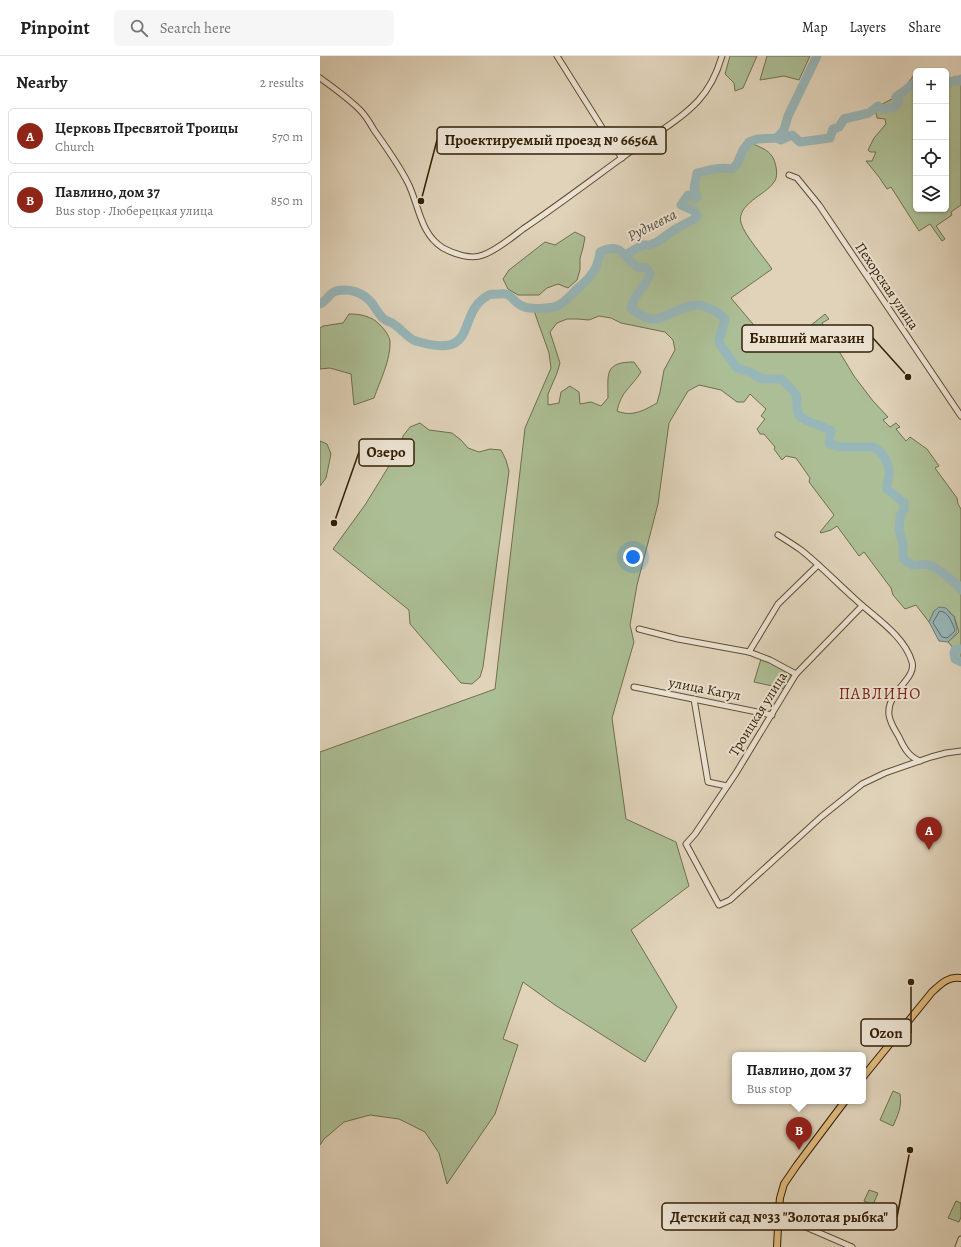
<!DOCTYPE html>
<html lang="en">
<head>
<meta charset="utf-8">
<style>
  body { margin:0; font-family:Alegreya,serif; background:#f6f6f6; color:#222 }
  .controls { position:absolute; right:12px; top:12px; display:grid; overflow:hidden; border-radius:6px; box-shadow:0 1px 3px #0004 }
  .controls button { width:36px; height:36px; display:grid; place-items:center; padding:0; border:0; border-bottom:1px solid #e0e0e0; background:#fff; color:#222; font:20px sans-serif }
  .you { position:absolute; left:313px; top:501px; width:14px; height:14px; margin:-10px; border:3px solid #fff; border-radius:50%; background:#1a73e8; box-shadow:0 0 0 6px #1a73e833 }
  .badge { display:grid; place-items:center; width:26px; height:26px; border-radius:50%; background:#8f2418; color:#fff; font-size:13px; font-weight:700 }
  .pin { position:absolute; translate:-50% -33px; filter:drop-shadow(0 1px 2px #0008) }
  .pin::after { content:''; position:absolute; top:21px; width:14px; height:12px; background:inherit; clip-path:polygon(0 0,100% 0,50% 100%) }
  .popup { position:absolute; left:412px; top:996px; width:134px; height:52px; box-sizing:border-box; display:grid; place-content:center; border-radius:6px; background:#fff; filter:drop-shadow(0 1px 3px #0005); font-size:13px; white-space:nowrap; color:#767676 }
  .popup b { font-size:15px; color:#222 }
  .popup::after { content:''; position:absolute; left:50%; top:100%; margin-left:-8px; border:8px solid transparent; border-top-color:#fff }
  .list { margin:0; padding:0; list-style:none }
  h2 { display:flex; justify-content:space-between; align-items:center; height:52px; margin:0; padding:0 16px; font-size:17px }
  h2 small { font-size:13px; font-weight:400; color:#767676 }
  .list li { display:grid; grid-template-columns:26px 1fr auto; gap:12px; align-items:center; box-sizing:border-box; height:56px; margin:0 8px 8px; padding:0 8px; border:1px solid #e0e0e0; border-radius:6px }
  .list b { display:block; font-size:15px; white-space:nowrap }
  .list p { margin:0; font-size:13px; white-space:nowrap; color:#767676 }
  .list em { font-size:13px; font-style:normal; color:#767676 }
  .icon { flex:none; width:22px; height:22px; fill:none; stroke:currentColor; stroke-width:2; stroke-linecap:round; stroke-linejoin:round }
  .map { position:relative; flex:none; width:641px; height:1191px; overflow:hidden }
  header { display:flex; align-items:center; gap:24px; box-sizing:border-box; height:56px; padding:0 20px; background:#fff; border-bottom:1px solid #e0e0e0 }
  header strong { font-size:19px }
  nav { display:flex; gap:22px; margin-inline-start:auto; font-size:14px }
  .search { width:280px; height:36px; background:#f6f6f6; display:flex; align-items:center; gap:10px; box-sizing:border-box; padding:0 14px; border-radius:6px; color:#767676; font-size:15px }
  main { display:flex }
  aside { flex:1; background:#fff }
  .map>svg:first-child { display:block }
  .green { fill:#acbe95; stroke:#706f4e; fill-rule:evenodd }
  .water { fill:#97b6b9; stroke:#707a71 }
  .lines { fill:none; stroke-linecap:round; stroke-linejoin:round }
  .shore { stroke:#666b60; stroke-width:1 }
  .river { stroke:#97b6b9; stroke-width:9 }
  .minor-casing { stroke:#604d33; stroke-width:7 }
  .major-casing { stroke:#352006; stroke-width:8 }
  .minor { stroke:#ebe2d2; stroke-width:5 }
  .major { stroke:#e0ba7d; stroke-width:6 }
  .labels { text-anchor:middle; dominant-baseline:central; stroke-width:4; stroke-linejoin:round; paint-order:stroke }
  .street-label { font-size:14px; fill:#352006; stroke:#ebe2d2 }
  .water-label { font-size:15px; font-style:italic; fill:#524d3c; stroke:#ebe2d2 }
  .quarter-label { font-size:16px; letter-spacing:1px; fill:#7a1f14; stroke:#ebe2d2 }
  .leader { fill:none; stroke:#352006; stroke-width:1.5 }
  .callout-dot { fill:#352006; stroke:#ebe2d2; stroke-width:1.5 }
  .callout { fill:#ebe2d2; stroke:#352006; stroke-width:1.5 }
  .callout-label { font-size:15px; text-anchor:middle; font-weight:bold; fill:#352006 }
</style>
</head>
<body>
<header>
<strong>Pinpoint</strong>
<div class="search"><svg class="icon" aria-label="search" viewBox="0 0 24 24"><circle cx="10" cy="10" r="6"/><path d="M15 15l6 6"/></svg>Search here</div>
<nav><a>Map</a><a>Layers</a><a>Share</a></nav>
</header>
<main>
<aside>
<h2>Nearby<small>2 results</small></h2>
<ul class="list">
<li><span class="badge">A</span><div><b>Церковь Пресвятой Троицы</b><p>Church</p></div><em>570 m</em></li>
<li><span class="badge">B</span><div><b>Павлино, дом 37</b><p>Bus stop · Люберецкая улица</p></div><em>850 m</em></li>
</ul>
</aside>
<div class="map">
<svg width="641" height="1191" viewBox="0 0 641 1191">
  <rect width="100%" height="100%" fill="#e0d3ba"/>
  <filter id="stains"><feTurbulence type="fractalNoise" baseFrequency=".005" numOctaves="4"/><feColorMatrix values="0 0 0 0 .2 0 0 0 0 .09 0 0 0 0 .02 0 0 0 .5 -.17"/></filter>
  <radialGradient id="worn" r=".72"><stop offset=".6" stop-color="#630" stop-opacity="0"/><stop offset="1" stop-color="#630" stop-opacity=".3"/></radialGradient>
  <g class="green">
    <path d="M410,0H437L423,32L415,35L414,27L405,18Z"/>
    <path d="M447,0H490L479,24L464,20L440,24Z"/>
    <path d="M594,19H596V153H626V27L641,23V149L631,156L632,159L616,170L625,183L622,185L610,168L599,175L571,131L567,133L559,121L546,105H552L556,96H550L548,94L554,82L566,68L565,63L557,62L555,52L579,39Z"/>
    <path d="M429,86C443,93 453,94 456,111C457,116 457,123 454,126C446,139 416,148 421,167C425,180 444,201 452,213L411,242L454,293L490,270L505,258L509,263L502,267L534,320L553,345L568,361L563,364L570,371L576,367L580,371L576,373L586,385L590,381L607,393L619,410L615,412L637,442L638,448L641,453V604L638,602L635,594L628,586L639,576L634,560L631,558L629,555H614L609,566L596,549L585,553L573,539L571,532L544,496L539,500L517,470L511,474L501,477L500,476L514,459L489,426L490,422L476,402L466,400L462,404L454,393L455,391L444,378H440L437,373L445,363L441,360L446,353L430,338L424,346H417L401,334L379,329L368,335L349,367L338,448L317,529L310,569L314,586L292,662L306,763L356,786L369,830L311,874L357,951L325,1006L235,949L203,926L183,983L198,989L175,1058L127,1128L119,1097L105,1076L79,1063L50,1059L24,1066L4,1083L0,1089V696L175,633L205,372L231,312L229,297L213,252C221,252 230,252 237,250C247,246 274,218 278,208C280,204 280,200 280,196C291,191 297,190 305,199L323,189H330L337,186L354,174L376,162L377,160L374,155L361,149L368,139L371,140L375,143L377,141L374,132L377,117C390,114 399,111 412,113C419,108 423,94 429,86ZM279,260L291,262L301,267L345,276L353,284L355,294L344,314L340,336L337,347C323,355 312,361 297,355C301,335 311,332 321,316L314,306C284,306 288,318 288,342L281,350L271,346L260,348L259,336L250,330L241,336L239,347L228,349V338L237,317L240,307L230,276L237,267L247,263H258L269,264Z"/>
    <path d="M255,176L265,181L263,192L260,202V214L257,224L248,232L238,228L227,232L219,239H198L188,233L183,223L189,214L225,186L235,189Z"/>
    <path d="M29,258C40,258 52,260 60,269C64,273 69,279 70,285C71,303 60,325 54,342L34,349L31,318L10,312L0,313V272L3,270L23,267Z"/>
    <path d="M100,367L109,374L132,377L141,384L148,392L159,396L170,393L181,394L186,404L189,415L163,611L160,621L152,628L141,627L90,568L89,554L13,493L45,449L80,392L83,380L90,371Z"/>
    <path d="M0,385L7,388L11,398L6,422L0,430Z"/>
    <path d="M441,603L449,606L470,617C473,623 469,627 466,633L434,626Z"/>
    <path d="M573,1035L580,1038C582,1051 578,1059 573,1070L560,1064Z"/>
    <path d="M549,1134L558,1137L553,1149L544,1145Z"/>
    <path d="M636,1145L641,1147V1161L639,1166L628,1162Z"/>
  </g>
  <path class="water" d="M619,551L626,552L631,558L634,560C637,577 641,573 628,586L619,585L609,566L614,555Z"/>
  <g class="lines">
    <path class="shore" d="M620,555C629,556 632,567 635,574L634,576L627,582L622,581L613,567Z"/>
    <g class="river">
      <path d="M626,24L629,27L636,24L640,25L641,23"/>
      <path d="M457,82L461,84L472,79L480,86L510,82L513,73L519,71L524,63L549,57L558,50L563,53L575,51L579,45L576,41C581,36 587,34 591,29L596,28"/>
      <path d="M305,199L323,189H330L337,186L354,174L376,162L377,160L374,155L361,149L368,139L371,140L375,143L377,141L374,132L377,117C390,114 399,111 412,113L417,108L423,94L429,86L437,83L457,82L464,74L468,60L497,0"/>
      <path d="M0,248C8,244 9,237 16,235C29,232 42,236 51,246C56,252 59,259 64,263C66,265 70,266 72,267C76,269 79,272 82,275C86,278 91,284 96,285C162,305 134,257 169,239C171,238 175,238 178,238C192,236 190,243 200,249C207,254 232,253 239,249C245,246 252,238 257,233C270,222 278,213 280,196C308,182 303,213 326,212L330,217C327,231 313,238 311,252C317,257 324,262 332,263C344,264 364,248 379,249C383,249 387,252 391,253C397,256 401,258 405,264L399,284L401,290L417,312L430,316L442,323H461C466,328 473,333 476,339C478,345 475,355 480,360C488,368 504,369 511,375L509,386L510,388L521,391H553C563,395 571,410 569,421C568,426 566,428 567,433L584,447V454L580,460L579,474L583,488V502C597,516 599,504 611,510C621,514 631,524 639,530L641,534"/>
      <path d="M641,593L635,594L634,597L635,603L641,606"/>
    </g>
    <defs>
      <g id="minor">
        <path d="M237,0L293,89L302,102"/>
        <path d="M0,22C14,32 28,42 40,54C46,60 50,67 54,74C66,91 79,109 88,127C99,149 100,178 123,192C134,198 151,204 163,199C177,194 191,182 203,173C237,150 270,125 303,101C328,82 357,67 378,45C390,32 397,17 402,0"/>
        <path d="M469,119L477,122L499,149L641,360"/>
        <path d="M458,479C466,484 474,489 481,494C500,509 517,527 535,543C554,561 584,579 592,606C597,623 566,636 569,659C570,667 575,674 579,681C584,692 589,701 600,705"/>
        <path d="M542,550L476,618L416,717L375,778L366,788L399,849L410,844L501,761L542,728L565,717L611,701L626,697L641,695"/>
        <path d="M319,573L358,583L429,596L450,604L476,618"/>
        <path d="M429,596L458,548L498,509"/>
        <path d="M314,631L452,659"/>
        <path d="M374,643L388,726L407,730"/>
        <path d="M458,1159L532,1191"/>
        <path d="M638,1191L641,1183"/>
      </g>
      <g id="major">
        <path d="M543,1021L612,936C621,928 628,920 641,922"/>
        <path d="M457,1191L459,1152L460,1142L464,1128L477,1109L525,1045"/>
      </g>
    </defs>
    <use href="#minor" class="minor-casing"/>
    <use href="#major" class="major-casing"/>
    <use href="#minor" class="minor"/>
    <use href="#major" class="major"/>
  </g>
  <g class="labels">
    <g class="street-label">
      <text transform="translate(567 230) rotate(56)">Пехорская улица</text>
      <text transform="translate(385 633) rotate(11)">улица Кагул</text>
      <text transform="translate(438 658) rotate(-58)">Троицкая улица</text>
    </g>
    <g class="water-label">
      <text transform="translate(332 169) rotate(-27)">Рудневка</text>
    </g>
    <g class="quarter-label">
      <text x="560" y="638">ПАВЛИНО</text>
    </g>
  </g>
  <path class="leader" d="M101 145L117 84M588 321L553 282M14 467L39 396M591 926L591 977M590 1094L577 1161"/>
  <g class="callout-dot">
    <circle cx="101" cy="145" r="4"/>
    <circle cx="588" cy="321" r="4"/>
    <circle cx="14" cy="467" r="4"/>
    <circle cx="591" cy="926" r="4"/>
    <circle cx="590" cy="1094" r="4"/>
  </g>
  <g class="callout">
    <rect x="117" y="71" width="229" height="27" rx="4"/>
    <rect x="422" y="269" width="131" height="27" rx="4"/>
    <rect x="39" y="383" width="55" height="27" rx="4"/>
    <rect x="541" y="963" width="50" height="27" rx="4"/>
    <rect x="342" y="1147" width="235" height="27" rx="4"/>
  </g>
  <g class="callout-label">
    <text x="231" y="89">Проектируемый проезд № 6656А</text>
    <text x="487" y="287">Бывший магазин</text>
    <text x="66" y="401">Озеро</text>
    <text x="566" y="982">Ozon</text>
    <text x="459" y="1166">Детский сад №33 "Золотая рыбка"</text>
  </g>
  <rect width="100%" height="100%" filter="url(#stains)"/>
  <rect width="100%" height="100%" fill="url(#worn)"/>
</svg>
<div class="controls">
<button>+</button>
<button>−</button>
<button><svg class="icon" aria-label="locate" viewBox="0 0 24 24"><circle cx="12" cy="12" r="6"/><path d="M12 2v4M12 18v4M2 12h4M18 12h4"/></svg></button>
<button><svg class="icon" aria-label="layers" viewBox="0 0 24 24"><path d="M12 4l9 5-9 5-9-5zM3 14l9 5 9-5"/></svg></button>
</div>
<div class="you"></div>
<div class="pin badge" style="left:609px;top:794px">A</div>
<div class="pin badge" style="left:479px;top:1094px">B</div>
<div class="popup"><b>Павлино, дом 37</b>Bus stop</div>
</div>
</main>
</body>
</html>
